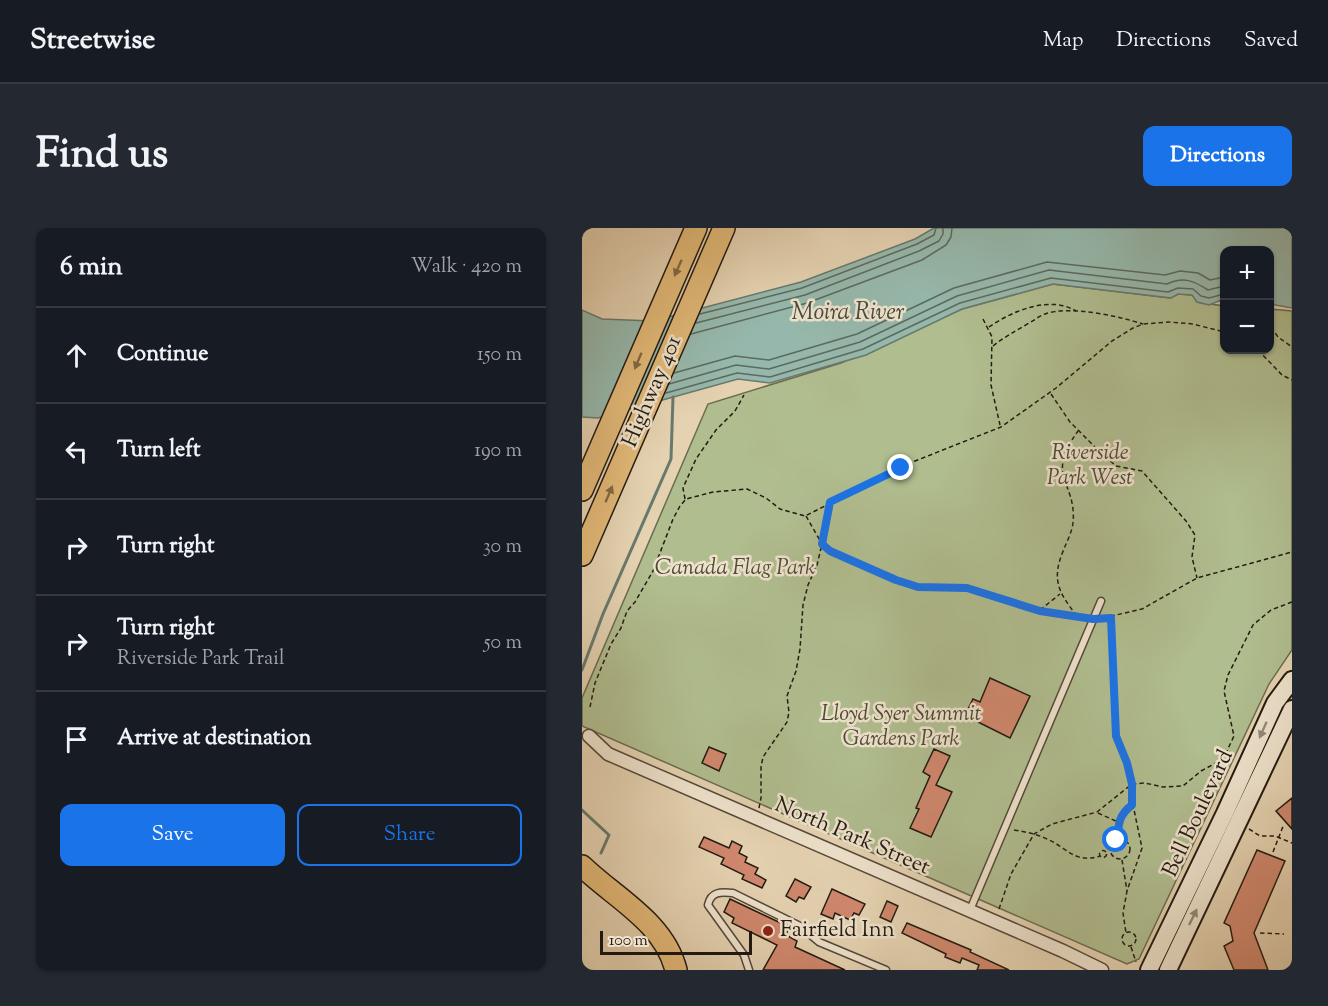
<!DOCTYPE html>
<html lang="en">
<head>
<meta charset="utf-8">
<style>
  body { margin:0; font-family:"Sorts Mill Goudy",serif; background:#242831; color:#f1f3f6 }
  .controls { position:absolute; right:18px; top:18px; display:grid; overflow:hidden; border-radius:12px; box-shadow:0 2px 4px #0004 }
  .controls button { width:54px; height:54px; display:grid; place-items:center; padding:0; border:0; border-bottom:2px solid #363941; background:#171b24; color:#f1f3f6; font:30px sans-serif }
  .scale { position:absolute; left:18px; bottom:15px; width:152px; box-sizing:border-box; padding-left:6px; border:3px solid #231b12; border-top:0; font-size:16px; line-height:21px; white-space:nowrap; color:#231b12; -webkit-text-stroke:4px #eee2cc; paint-order:stroke }
  .stop { position:absolute; width:18px; height:18px; margin:-14px; border:4px solid #1a73e8; border-radius:50%; background:#fff }
  .stop.end { background:#1a73e8; border-color:#fff; box-shadow:0 2px 6px #0008 }
  .list { margin:0; padding:0; list-style:none }
  h2 { display:flex; justify-content:space-between; align-items:center; height:78px; margin:0; padding:0 24px; font-size:26px }
  h2 small { font-size:20px; font-weight:400; color:#9ea1a6 }
  .list li { display:grid; grid-template-columns:39px 1fr auto; gap:18px; align-items:center; box-sizing:border-box; height:96px; padding:0 24px; border-top:2px solid #363941 }
  .list b { display:block; font-size:22px; white-space:nowrap }
  .list p { margin:0; font-size:20px; white-space:nowrap; color:#9ea1a6 }
  .list em { font-size:20px; font-style:normal; color:#9ea1a6 }
  .actions { display:flex; gap:12px; padding:18px 24px }
  .actions a { flex:1; padding:14px 0; border:2px solid #1a73e8; border-radius:12px; text-align:center; font-size:21px; color:#1a73e8 }
  .actions .main { background:#1a73e8; color:#fff }
  .icon { flex:none; width:33px; height:33px; fill:none; stroke:currentColor; stroke-width:2; stroke-linecap:round; stroke-linejoin:round }
  .map { position:relative; flex:none; width:710px; height:742px; overflow:hidden; border-radius:12px }
  header { display:flex; align-items:center; gap:36px; box-sizing:border-box; height:84px; padding:0 30px; background:#171b24; border-bottom:2px solid #363941 }
  header strong { font-size:28px }
  nav { display:flex; gap:33px; margin-inline-start:auto; font-size:21px }
  .intro { display:flex; align-items:center; justify-content:space-between; box-sizing:border-box; height:144px; padding:0 36px }
  h1 { margin:0; font-size:42px }
  .button { padding:15px 27px; border-radius:12px; background:#1a73e8; color:#fff; font-size:21px; font-weight:700 }
  main { display:flex; gap:36px; padding:0 36px }
  aside { flex:1; background:#171b24; border-radius:12px; box-shadow:0 2px 4px #0004 }
  .map>svg:first-child { display:block }
  .green { fill:#b0bd8f; stroke:#6a6c50; stroke-width:1.5 }
  .water { fill:#96b8ac; stroke:#68796e; stroke-width:1.5 }
  .lines { fill:none; stroke-linecap:round; stroke-linejoin:round }
  .shore { stroke:#5c6a5f; stroke-width:1.5 }
  .stream { stroke:#68796e; stroke-width:3 }
  .building { fill:#d0886e; stroke:#231b12; stroke-width:1.5 }
  .lane-casing { stroke:#54493a; stroke-width:9 }
  .street-casing { stroke:#54493a; stroke-width:15 }
  .secondary-casing { stroke:#231b12; stroke-width:20 }
  .highway-casing { stroke:#231b12; stroke-width:24 }
  .path { stroke:#231b12; stroke-width:1.5; stroke-dasharray:4.5 3; stroke-linecap:butt }
  .lane { stroke:#eee2cc; stroke-width:6 }
  .street { stroke:#eee2cc; stroke-width:12 }
  .secondary { stroke:#eee2cc; stroke-width:16 }
  .highway { stroke:#e2b978; stroke-width:21 }
  .oneway { fill:#826a45 }
  .oneway2 { fill:#938878 }
  .route { stroke:#1a73e8; stroke-width:8 }
  .poi-dot { fill:#8f2418; stroke:#eee2cc; stroke-width:2 }
  .labels { text-anchor:middle; dominant-baseline:central; stroke-width:5; stroke-linejoin:round; paint-order:stroke }
  .street-label { font-size:22px; fill:#231b12; stroke:#eee2cc }
  .park-label { font-size:22px; font-style:italic; fill:#4d4c38; stroke:#eee2cc }
  .poi-label { font-size:22px; fill:#231b12; stroke:#eee2cc; text-anchor:start }
  .water-label { font-size:24px; font-style:italic; fill:#464a40; stroke:#eee2cc }
</style>
</head>
<body>
<header>
<strong>Streetwise</strong>
<nav><a>Map</a><a>Directions</a><a>Saved</a></nav>
</header>
<div class="intro"><h1>Find us</h1><a class="button">Directions</a></div>
<main>
<aside>
<h2>6 min<small>Walk · 420 m</small></h2>
<ul class="list">
<li><svg class="icon" aria-label="ahead" viewBox="0 0 24 24"><path d="M12 20V5M6 11l6-6 6 6"/></svg><div><b>Continue</b></div><em>150 m</em></li>
<li><svg class="icon" aria-label="left" viewBox="0 0 24 24"><path d="M17 20v-9H6M10 6l-5 5 5 5"/></svg><div><b>Turn left</b></div><em>190 m</em></li>
<li><svg class="icon" aria-label="right" viewBox="0 0 24 24"><path d="M7 20v-9h11M14 6l5 5-5 5"/></svg><div><b>Turn right</b></div><em>30 m</em></li>
<li><svg class="icon" aria-label="right" viewBox="0 0 24 24"><path d="M7 20v-9h11M14 6l5 5-5 5"/></svg><div><b>Turn right</b><p>Riverside Park Trail</p></div><em>50 m</em></li>
<li><svg class="icon" aria-label="arrive" viewBox="0 0 24 24"><path d="M6 21V4h12l-3 4 3 4H6"/></svg><div><b>Arrive at destination</b></div></li>
</ul>
<div class="actions"><a class="main">Save</a><a>Share</a></div>
</aside>
<div class="map">
<svg width="710" height="742" viewBox="0 0 710 742">
  <rect width="100%" height="100%" fill="#e5d2b1"/>
  <filter id="stains"><feTurbulence type="fractalNoise" baseFrequency=".00333" numOctaves="4"/><feColorMatrix values="0 0 0 0 .2 0 0 0 0 .09 0 0 0 0 .02 0 0 0 .5 -.17"/></filter>
  <radialGradient id="worn" r=".72"><stop offset=".6" stop-color="#630" stop-opacity="0"/><stop offset="1" stop-color="#630" stop-opacity=".3"/></radialGradient>
  <path class="green" d="M471,56L588,70L596,66L611,67L615,74L642,78V122H688V81L710,83V422L687,456L557,731L545,736L0,498V470L126,176L259,135L380,81Z"/>
  <path class="water" d="M352,0H710V80L688,76V22H642V71L627,77L615,74L610,67L596,66L589,70L471,56L380,81L284,127L188,155L156,151L16,190L0,189V82L20,91L71,93L219,54L333,11Z"/>
  <g class="lines">
    <g class="shore">
      <path d="M118,86L220,60L335,16L352,7L354,0"/>
      <path d="M114,95L223,67L337,23L357,13L361,6V0"/>
      <path d="M109,106L225,75L340,32L364,17L369,9L370,0"/>
      <path d="M92,145L153,128L187,132L275,106L372,60L465,34L583,47L598,43L616,45L628,52L642,49"/>
      <path d="M87,156L154,137L187,141L278,114L375,68L467,42L585,56C602,48 612,53 626,62L642,58"/>
      <path d="M84,165L155,145L188,149L281,121L378,75L469,50L586,64L596,60L611,61L619,68L627,70L642,66"/>
    </g>
    <g class="stream">
      <path d="M0,442L21,386L89,231L91,169"/>
      <path d="M0,582L27,607L19,625"/>
    </g>
  </g>
  <g class="building">
    <path d="M408,450L448,468L428,510L390,491L391,488L384,485L391,471L398,474Z"/>
    <path d="M127,519L144,526L137,543L120,535Z"/>
    <path d="M352,521L368,528L354,557L370,564L349,609L328,600L337,581L334,580L348,548L341,544Z"/>
    <path d="M710,570V601L694,583Z"/>
    <path d="M122,609L147,620L150,613L160,618L157,625L165,629L163,634L176,640L173,646L184,652L180,660L160,651L162,647L139,636L142,630L117,619Z"/>
    <path d="M675,622L703,633L672,705L686,742H652L642,718L651,713L648,698L642,695Z"/>
    <path d="M213,651L229,659L222,671L217,669L214,674L204,668Z"/>
    <path d="M250,661L283,676L277,687L272,685L268,692L253,685L251,691L239,686Z"/>
    <path d="M148,671L207,699L204,707L215,713L213,719L263,742H181L195,717L150,695L152,690L142,684Z"/>
    <path d="M305,673L316,678L309,694L298,689Z"/>
    <path d="M325,695L389,722L388,724L427,742H395L397,737L380,730L378,735L363,729L364,726L320,705Z"/>
  </g>
  <g class="lines">
    <defs>
      <g id="lane">
        <path d="M388,682L519,373"/>
        <path d="M167,742L162,727L126,677C129,663 139,664 151,665L218,698L237,714L304,742"/>
      </g>
      <path id="street" d="M7,508L26,526L481,723L520,742"/>
      <g id="secondary">
        <path d="M567,742L643,585L693,475L710,452"/>
        <path d="M586,742L710,481"/>
      </g>
      <g id="highway">
        <path d="M0,262L114,0"/>
        <path d="M0,327L142,0"/>
        <path d="M0,638C33,670 82,694 94,742"/>
      </g>
    </defs>
    <use href="#lane" class="lane-casing"/>
    <use href="#street" class="street-casing"/>
    <use href="#secondary" class="secondary-casing"/>
    <use href="#highway" class="highway-casing"/>
    <g class="path">
      <path d="M401,91L410,109L409,157L418,197"/>
      <path d="M407,99C430,83 468,67 494,83"/>
      <path d="M689,99L696,109L710,119"/>
      <path d="M411,118C422,109 434,103 447,95C453,92 457,88 463,86C487,77 536,88 561,96"/>
      <path d="M676,122L700,147L710,152"/>
      <path d="M469,166L488,194L516,222L534,238L560,243L604,293L613,307L610,329L615,350"/>
      <path d="M103,271L101,260L114,231L134,202L153,183L162,167"/>
      <path d="M224,288L240,316L248,323L314,352L336,359L385,360L458,383L501,390"/>
      <path d="M458,382L478,366"/>
      <path d="M495,388C476,364 469,351 482,321C485,313 490,304 491,295C495,253 462,250 496,203"/>
      <path d="M521,390L560,381L615,350L710,324"/>
      <path d="M529,391L534,508L545,535L550,556L551,577L560,620L545,663L541,685L544,705"/>
      <path d="M8,479L13,455L29,416L39,400L45,383L53,374L71,343L91,291L98,278L104,271L131,264L165,261L184,270L198,281L223,288L333,233L419,199L474,160L530,113L551,100L561,96L587,94L611,96L642,104"/>
      <path d="M177,580L179,570V539L181,529L205,494L207,484L205,468L214,443L218,421L221,377L226,357L235,337L240,316L248,275"/>
      <path d="M516,585L536,594"/>
      <path d="M221,592L233,587"/>
      <path d="M667,601L678,608H693L710,615"/>
      <path d="M432,602C444,604 455,606 465,611C486,620 492,636 518,628"/>
      <path d="M537,609C535,596 538,585 550,578"/>
      <circle cx="538" cy="621" r="10"/>
      <circle cx="521" cy="626" r="3.5"/>
      <path d="M691,624L702,596"/>
      <path d="M540,632L545,663"/>
      <path d="M417,681L429,646L452,606L470,596L515,584L550,556L563,555L581,559L601,558L619,543L634,535L644,525L652,508L642,463L646,447L671,397L689,382L710,374"/>
      <circle cx="547" cy="711" r="7"/>
      <path d="M678,705L702,706"/>
      <path d="M549,719L554,734"/>
    </g>
    <use href="#lane" class="lane"/>
    <use href="#street" class="street"/>
    <use href="#secondary" class="secondary"/>
    <use href="#highway" class="highway"/>
  </g>
  <defs><path id="oneway-solid" d="M-6-.8H1V-3.2L6.5 0L1 3.2V.8H-6Z" transform="scale(1.5)"/></defs>
  <g class="oneway">
    <use href="#oneway-solid" transform="translate(96 40) rotate(114)"/>
    <use href="#oneway-solid" transform="translate(56 133) rotate(113)"/>
    <use href="#oneway-solid" transform="translate(27 266) rotate(-67)"/>
  </g>
  <g class="oneway2">
    <use href="#oneway-solid" transform="translate(681 502) rotate(114)"/>
    <use href="#oneway-solid" transform="translate(611 689) rotate(-64)"/>
  </g>
  <g class="lines">
    <path class="route" d="M319,240L248,274L240,316L248,323L314,352L336,359L385,360L458,383L511,391L529,390L534,508L545,535L550,556V577C538,586 535,596 537,610L534,612"/>
  </g>
  <circle class="poi-dot" cx="186" cy="703" r="6"/>
  <g class="labels">
    <g class="street-label">
      <text transform="translate(71 164) rotate(-67)">Highway 401</text>
      <text transform="translate(617 586) rotate(-65)">Bell Boulevard</text>
      <text transform="translate(270 609) rotate(23)">North Park Street</text>
    </g>
    <g class="park-label">
      <text x="508" y="226">Riverside<tspan x="508" dy="25">Park West</tspan></text>
      <text x="153" y="341">Canada Flag Park</text>
      <text x="319" y="487">Lloyd Syer Summit<tspan x="319" dy="25">Gardens Park</tspan></text>
    </g>
    <g class="poi-label">
      <text x="198" y="703">Fairfield Inn</text>
    </g>
    <g class="water-label">
      <text x="266" y="85">Moira River</text>
    </g>
  </g>
  <rect width="100%" height="100%" filter="url(#stains)"/>
  <rect width="100%" height="100%" fill="url(#worn)"/>
</svg>
<div class="controls">
<button>+</button>
<button>−</button>
</div>
<div class="scale">100 m</div>
<div class="stop" style="left:534px;top:612px"></div>
<div class="stop end" style="left:319px;top:240px"></div>
</div>
</main>
</body>
</html>
